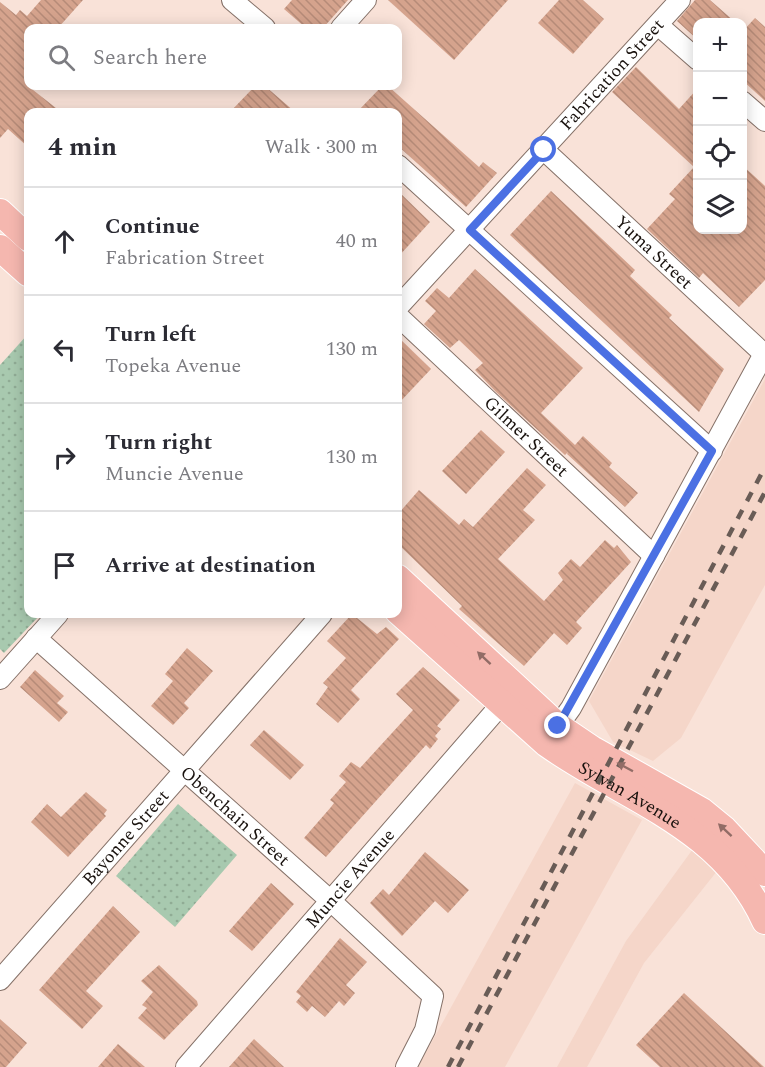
<!DOCTYPE html>
<html lang="en">
<head>
<meta charset="utf-8">
<style>
  body { margin:0; font-family:Spectral,serif; background:#f2f2f3; color:#2b2b33 }
  .controls { position:absolute; right:18px; top:18px; display:grid; overflow:hidden; border-radius:12px; box-shadow:0 3px 15px #0003 }
  .controls button { width:54px; height:54px; display:grid; place-items:center; padding:0; border:0; border-bottom:2px solid #e1e1e2; background:#fff; color:#2b2b33; font:30px sans-serif }
  .stop { position:absolute; width:18px; height:18px; margin:-14px; border:4px solid #4b70e3; border-radius:50%; background:#fff }
  .stop.end { background:#4b70e3; border-color:#fff; box-shadow:0 2px 6px #0008 }
  .list { margin:0; padding:0; list-style:none }
  h2 { display:flex; justify-content:space-between; align-items:center; height:78px; margin:0; padding:0 24px; font-size:26px }
  h2 small { font-size:20px; font-weight:400; color:#7c7c81 }
  .list li { display:grid; grid-template-columns:39px 1fr auto; gap:18px; align-items:center; box-sizing:border-box; height:108px; padding:0 24px; border-top:2px solid #e1e1e2 }
  .list b { display:block; font-size:22px; white-space:nowrap }
  .list p { margin:0; font-size:20px; white-space:nowrap; color:#7c7c81 }
  .list em { font-size:20px; font-style:normal; color:#7c7c81 }
  .icon { flex:none; width:33px; height:33px; fill:none; stroke:currentColor; stroke-width:2; stroke-linecap:round; stroke-linejoin:round }
  .map { position:relative; flex:none; width:765px; height:1067px; overflow:hidden }
  .search { position:absolute; background:#fff; box-shadow:0 3px 15px #0003; left:24px; top:24px; width:378px; height:66px; display:flex; align-items:center; gap:15px; box-sizing:border-box; padding:0 21px; border-radius:12px; color:#7c7c81; font-size:22px }
  .panel { position:absolute; background:#fff; box-shadow:0 3px 15px #0003; left:24px; top:108px; width:378px; height:510px; border-radius:12px }
  .map>svg:first-child { display:block }
  .built { fill:#f5d6c9 }
  .park { fill:url(#park-dots) }
  .building { fill:url(#building-back-hatch) }
  .lines { fill:none; stroke-linecap:round; stroke-linejoin:round }
  .minor-casing { stroke:#857168; stroke-width:22 }
  .major-casing { stroke:#fff; stroke-width:28 }
  .minor { stroke:#fff; stroke-width:20 }
  .major { stroke:#f5b7af; stroke-width:26 }
  .rail { stroke:#695c56; stroke-width:4.5; stroke-dasharray:10 10; stroke-linecap:butt }
  .oneway { fill:#926c66 }
  .route { stroke:#4b70e3; stroke-width:8 }
  .labels { text-anchor:middle; dominant-baseline:central; stroke-width:5; stroke-linejoin:round; paint-order:stroke }
  .street-label { font-size:18px; fill:#18110d; stroke:#f9e2d8 }
</style>
</head>
<body>
<div class="map">
<svg width="765" height="1067" viewBox="0 0 765 1067">
  <defs>
    <pattern id="park-dots" width="8" height="8" patternUnits="userSpaceOnUse" patternTransform="scale(1.5)"><rect width="8" height="8" fill="#a8c9af"/><path d="M2 2h.1M6 6h.1" fill="none" stroke="#90ac95" stroke-width="1.8" stroke-linecap="round"/></pattern>
    <pattern id="building-back-hatch" width="6" height="6" patternUnits="userSpaceOnUse" patternTransform="scale(1.5)"><rect width="6" height="6" fill="#d5a38d"/><path d="M-1 5l2 2M0 0l6 6M5-1l2 2" fill="none" stroke="#b68b78"/></pattern>
  </defs>
  <rect width="100%" height="100%" fill="#f9e2d8"/>
  <g class="built">
    <path d="M765,379V585L681,738L653,761L613,742L589,701Z"/>
    <path d="M575,783L642,820L505,1067H418Z"/>
    <path d="M698,842L721,866L644,963L587,1067H557L626,941Z"/>
  </g>
  <g class="park">
    <path d="M28,334V614H41L4,653L0,649V365Z"/>
    <path d="M178,804L237,855L175,927L116,876Z"/>
  </g>
  <g class="building">
    <path d="M41,0H83L58,28H28V86L61,112H28V147L8,129L0,138V2L16,15L20,10L27,16Z"/>
    <path d="M292,0H348L323,28H306L284,9Z"/>
    <path d="M388,0H508L454,60Z"/>
    <path d="M559,0H583L604,19L573,54L538,23Z"/>
    <path d="M695,0H710L735,22H698V40L677,21Z"/>
    <path d="M755,18L765,27V101L742,80V32Z"/>
    <path d="M636,67L679,109L698,88V230H742V165L765,186V280L739,307L703,273L699,278L647,229L675,199L669,194L694,167L612,92Z"/>
    <path d="M255,86H265L295,112H230Z"/>
    <path d="M382,86H388L479,167L483,162L497,173L466,207L398,146V112H357Z"/>
    <path d="M398,191L430,222L398,257Z"/>
    <path d="M551,191L635,270L630,276L672,315L669,318L724,369L699,412L510,235Z"/>
    <path d="M475,269L583,368L541,413L575,445L583,436L612,463L609,467L638,493L625,507L567,454L568,452L565,455L496,392L475,370L483,363L459,340L450,348L424,324L436,311L425,301L437,288L449,298Z"/>
    <path d="M398,337L431,369L398,404Z"/>
    <path d="M481,430L505,452L466,494L442,471Z"/>
    <path d="M527,468L546,485L523,510L535,520L498,559L544,601L563,580L558,573L571,559L580,567L605,540L614,548L617,545L631,562L576,622L582,628L567,645L554,633L524,666L459,609L462,606L398,544V514L419,490L459,525L464,519L473,527Z"/>
    <path d="M352,614L377,634L386,627L399,639L351,690L360,699L338,723L316,704L328,687L323,683L346,658L327,641Z"/>
    <path d="M187,648L213,671L184,703L189,708L173,725L151,706L173,681L165,674Z"/>
    <path d="M423,667L460,700L437,726L441,729L435,736L438,739L430,749L426,745L326,857L304,838L331,807L334,803L330,800L346,782L339,776L351,762L360,768L413,710L396,694Z"/>
    <path d="M35,670L64,696L57,703L68,712L59,722L20,687Z"/>
    <path d="M264,730L304,765L290,780L250,745Z"/>
    <path d="M86,792L107,810L104,814L106,816L68,857L31,822L47,804L61,817Z"/>
    <path d="M425,852L469,890L448,913L435,901L402,936L370,903L383,889L389,895Z"/>
    <path d="M271,883L294,904L252,951L229,931Z"/>
    <path d="M113,906L140,932L86,991L103,1006L82,1029L39,990Z"/>
    <path d="M340,938L367,962L346,985L355,993L344,1006L339,1001L325,1017L312,1006L307,1012L296,1002L301,996L296,992Z"/>
    <path d="M159,965L197,1001L198,1005L164,1040L138,1018L147,1008L142,1005L153,992L141,981Z"/>
    <path d="M684,993L764,1067H660L636,1045Z"/>
    <path d="M0,1019L27,1043L6,1067H0Z"/>
    <path d="M254,1039L284,1067H229Z"/>
    <path d="M118,1044L145,1067H98Z"/>
  </g>
  <g class="lines">
    <defs>
      <g id="minor">
        <path d="M232,0L265,28"/>
        <path d="M658,25L698,60"/>
        <path d="M341,28L366,0"/>
        <path d="M742,101L765,121"/>
        <path id="s1" d="M544,150L764,354"/>
        <path d="M398,165L712,451"/>
        <path id="s2" d="M398,307L680,0"/>
        <path id="s3" d="M398,316L654,556"/>
        <path id="s4" d="M36,638L332,902L433,996L425,1030L406,1067"/>
        <path d="M0,679L58,614"/>
        <path d="M558,726L571,708L765,352"/>
        <path id="s5" d="M0,980L322,614"/>
        <path id="s6" d="M186,1067L511,693"/>
      </g>
      <g id="major">
        <path d="M0,212L28,238"/>
        <path d="M0,248L28,273"/>
        <path d="M398,578L558,726L592,749L702,811L724,829L765,873"/>
        <path id="s7" d="M398,611L547,744C626,800 721,825 765,921"/>
      </g>
    </defs>
    <use href="#minor" class="minor-casing"/>
    <use href="#major" class="major-casing"/>
    <use href="#minor" class="minor"/>
    <use href="#major" class="major"/>
    <g class="rail">
      <path d="M448,1067L765,467"/>
      <path d="M458,1067L765,492"/>
    </g>
  </g>
  <defs><path id="oneway-solid" d="M-6-.8H1V-3.2L6.5 0L1 3.2V.8H-6Z" transform="scale(1.5)"/></defs>
  <g class="oneway">
    <use href="#oneway-solid" transform="translate(484 658) rotate(-137)"/>
    <use href="#oneway-solid" transform="translate(625 767) rotate(-152)"/>
    <use href="#oneway-solid" transform="translate(725 830) rotate(-137)"/>
  </g>
  <g class="lines">
    <path class="route" d="M544,150L470,230L712,451L558,726"/>
  </g>
  <g class="labels">
    <g class="street-label">
      <text stroke="none"><textPath href="#s2" startOffset="316">Fabrication Street</textPath></text>
      <text stroke="none"><textPath href="#s1" startOffset="150">Yuma Street</textPath></text>
      <text stroke="none"><textPath href="#s3" startOffset="176">Gilmer Street</textPath></text>
      <text stroke="none"><textPath href="#s7" startOffset="297">Sylvan Avenue</textPath></text>
      <text stroke="none"><textPath href="#s4" startOffset="267">Obenchain Street</textPath></text>
      <text stroke="none"><textPath href="#s5" startOffset="190">Bayonne Street</textPath></text>
      <text stroke="none"><textPath href="#s6" startOffset="250">Muncie Avenue</textPath></text>
    </g>
  </g>
</svg>
<div class="controls">
<button>+</button>
<button>−</button>
<button><svg class="icon" aria-label="locate" viewBox="0 0 24 24"><circle cx="12" cy="12" r="6"/><path d="M12 2v4M12 18v4M2 12h4M18 12h4"/></svg></button>
<button><svg class="icon" aria-label="layers" viewBox="0 0 24 24"><path d="M12 4l9 5-9 5-9-5zM3 14l9 5 9-5"/></svg></button>
</div>
<div class="stop" style="left:544px;top:150px"></div>
<div class="stop end" style="left:558px;top:726px"></div>
<div class="search"><svg class="icon" aria-label="search" viewBox="0 0 24 24"><circle cx="10" cy="10" r="6"/><path d="M15 15l6 6"/></svg>Search here</div>
<section class="panel">
<h2>4 min<small>Walk · 300 m</small></h2>
<ul class="list">
<li><svg class="icon" aria-label="ahead" viewBox="0 0 24 24"><path d="M12 20V5M6 11l6-6 6 6"/></svg><div><b>Continue</b><p>Fabrication Street</p></div><em>40 m</em></li>
<li><svg class="icon" aria-label="left" viewBox="0 0 24 24"><path d="M17 20v-9H6M10 6l-5 5 5 5"/></svg><div><b>Turn left</b><p>Topeka Avenue</p></div><em>130 m</em></li>
<li><svg class="icon" aria-label="right" viewBox="0 0 24 24"><path d="M7 20v-9h11M14 6l5 5-5 5"/></svg><div><b>Turn right</b><p>Muncie Avenue</p></div><em>130 m</em></li>
<li><svg class="icon" aria-label="arrive" viewBox="0 0 24 24"><path d="M6 21V4h12l-3 4 3 4H6"/></svg><div><b>Arrive at destination</b></div></li>
</ul>
</section>
</div>
</body>
</html>
